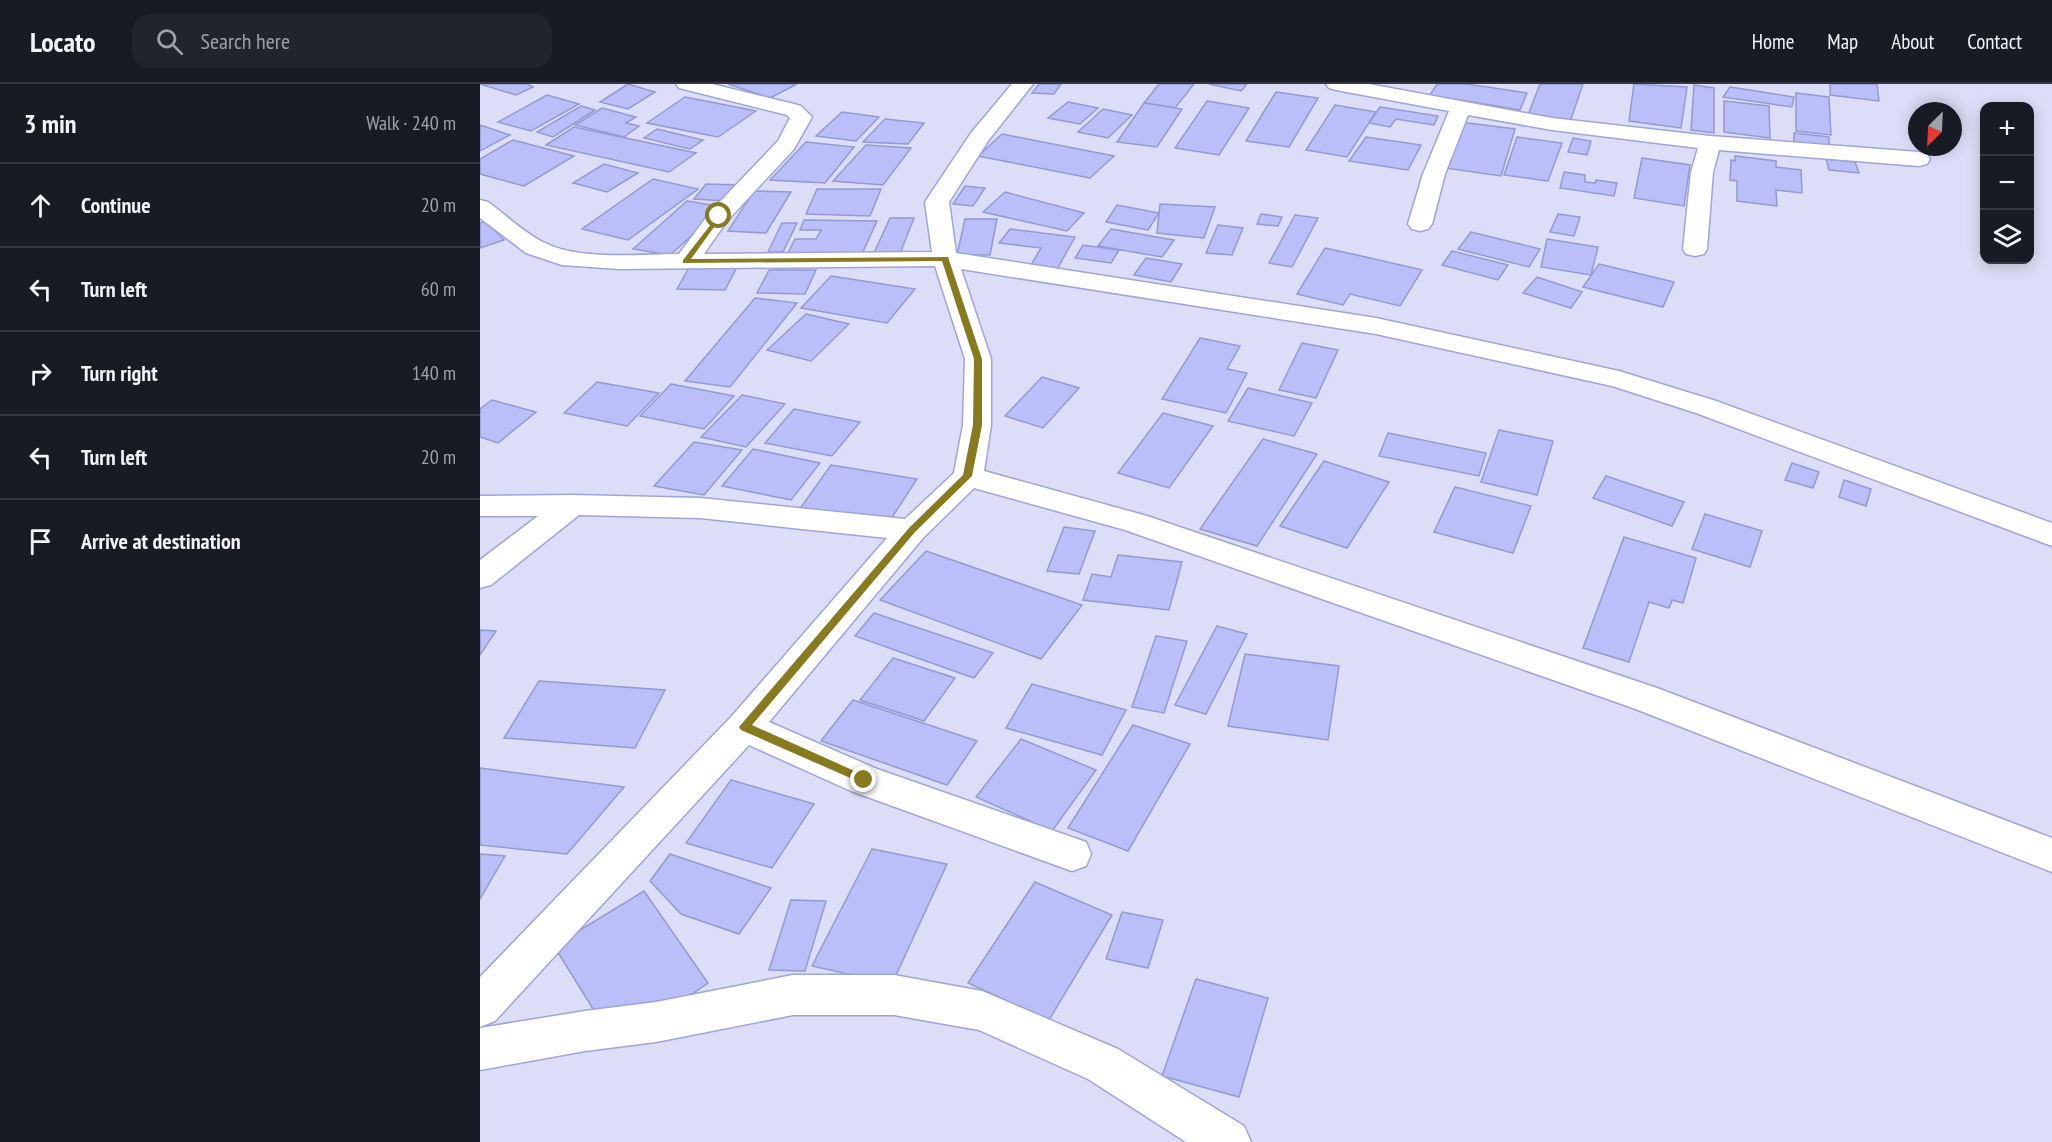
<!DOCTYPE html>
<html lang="en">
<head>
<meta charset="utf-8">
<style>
  body { margin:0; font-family:"PT Sans Narrow",sans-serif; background:#20242c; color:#f1f3f6 }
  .controls { position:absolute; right:18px; top:18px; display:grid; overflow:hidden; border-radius:12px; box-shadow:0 3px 15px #0003 }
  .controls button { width:54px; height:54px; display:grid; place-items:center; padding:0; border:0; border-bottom:2px solid #363941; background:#171b24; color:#f1f3f6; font:30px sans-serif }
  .compass { position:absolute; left:1428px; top:18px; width:54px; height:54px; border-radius:50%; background:#171b24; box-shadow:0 3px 15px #0003; rotate:204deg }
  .stop { position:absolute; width:18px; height:18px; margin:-14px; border:4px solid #887a1f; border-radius:50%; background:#fff }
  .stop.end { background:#887a1f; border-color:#fff; box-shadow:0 2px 6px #0008 }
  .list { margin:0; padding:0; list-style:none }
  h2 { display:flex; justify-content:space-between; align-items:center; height:78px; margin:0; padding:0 24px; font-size:26px }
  h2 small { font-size:20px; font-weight:400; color:#9ea1a6 }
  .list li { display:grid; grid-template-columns:39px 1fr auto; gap:18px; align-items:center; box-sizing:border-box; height:84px; padding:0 24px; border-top:2px solid #363941 }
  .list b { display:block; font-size:22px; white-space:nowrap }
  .list em { font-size:20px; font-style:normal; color:#9ea1a6 }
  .icon { flex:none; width:33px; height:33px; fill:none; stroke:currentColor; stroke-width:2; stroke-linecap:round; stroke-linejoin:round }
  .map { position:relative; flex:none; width:1572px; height:1058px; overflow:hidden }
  header { display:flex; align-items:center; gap:36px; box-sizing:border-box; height:84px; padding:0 30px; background:#171b24; border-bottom:2px solid #363941 }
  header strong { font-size:28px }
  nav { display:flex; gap:33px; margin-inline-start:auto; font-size:21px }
  .search { width:420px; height:54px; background:#20242c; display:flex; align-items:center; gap:15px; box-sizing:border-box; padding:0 21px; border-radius:18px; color:#9ea1a6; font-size:22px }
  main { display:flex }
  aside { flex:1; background:#171b24 }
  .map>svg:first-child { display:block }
  .building { fill:#babffa; stroke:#9499d1; stroke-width:1.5 }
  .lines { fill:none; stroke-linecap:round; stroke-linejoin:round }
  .street-casing { stroke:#9fa4dd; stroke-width:3 }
  .street { fill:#fff; fill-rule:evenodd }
  .route { fill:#887a1f }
</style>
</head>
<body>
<header>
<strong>Locato</strong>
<div class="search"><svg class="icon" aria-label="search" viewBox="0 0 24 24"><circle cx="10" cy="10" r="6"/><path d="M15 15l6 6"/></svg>Search here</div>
<nav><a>Home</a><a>Map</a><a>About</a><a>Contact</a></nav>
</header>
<main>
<aside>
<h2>3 min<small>Walk · 240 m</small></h2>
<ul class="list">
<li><svg class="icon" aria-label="ahead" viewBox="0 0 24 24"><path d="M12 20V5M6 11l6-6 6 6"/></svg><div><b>Continue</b></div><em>20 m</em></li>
<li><svg class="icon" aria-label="left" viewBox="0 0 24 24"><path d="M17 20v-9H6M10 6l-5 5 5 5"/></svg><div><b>Turn left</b></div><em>60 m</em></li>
<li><svg class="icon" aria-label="right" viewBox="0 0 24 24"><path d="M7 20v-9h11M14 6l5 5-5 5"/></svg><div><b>Turn right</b></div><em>140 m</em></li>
<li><svg class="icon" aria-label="left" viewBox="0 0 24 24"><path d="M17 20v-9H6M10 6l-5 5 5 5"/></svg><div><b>Turn left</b></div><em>20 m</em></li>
<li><svg class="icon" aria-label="arrive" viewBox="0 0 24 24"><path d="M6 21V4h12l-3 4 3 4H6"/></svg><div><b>Arrive at destination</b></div></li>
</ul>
</aside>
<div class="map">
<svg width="1572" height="1058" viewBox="0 0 1572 1058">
  <rect width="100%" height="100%" fill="#dbdef6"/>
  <g class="building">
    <path d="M0,0H47L53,3L36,11Z"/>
    <path d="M148,0L175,8L148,25L120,18Z"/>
    <path d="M248,0H317L290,14Z"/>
    <path d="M559,0H581L574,10L552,9Z"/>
    <path d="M679,0H714L695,24L664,19Z"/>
    <path d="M729,0H767L761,7Z"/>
    <path d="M957,0H987L1047,9L1040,26L950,11Z"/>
    <path d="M1060,0H1103L1090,38L1048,31Z"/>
    <path d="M1154,0L1207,3L1201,44L1149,37Z"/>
    <path d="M1350,0H1397L1399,17L1350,11Z"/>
    <path d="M1214,1L1234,4V49L1211,46Z"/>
    <path d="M1250,3L1314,13L1312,23L1243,13Z"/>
    <path d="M796,8L838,14L809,63L766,57Z"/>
    <path d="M1316,9L1349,13L1351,51L1316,47Z"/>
    <path d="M67,11L99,20L51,47L18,38Z"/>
    <path d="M205,13L276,27L238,53L167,39Z"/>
    <path d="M727,17L769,24L739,71L695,64Z"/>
    <path d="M1244,17L1289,22L1290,54L1244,48Z"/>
    <path d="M588,18L618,24L600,40L568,34Z"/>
    <path d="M664,19L702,25L677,63L637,58Z"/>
    <path d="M855,21L896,28L867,73L826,66Z"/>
    <path d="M101,22L115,26L73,53L57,48Z"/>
    <path d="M900,23L958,32L954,41L916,35L910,43L889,39Z"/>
    <path d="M122,24L156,33L146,39L159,42L144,53L95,41Z"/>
    <path d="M623,25L652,31L628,54L598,48Z"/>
    <path d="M362,28L399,33L376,57L336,52Z"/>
    <path d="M405,35L444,39L428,60L383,58Z"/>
    <path d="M980,38L1035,45L1021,92L965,84Z"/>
    <path d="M0,41L30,51L0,67Z"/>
    <path d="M94,43L216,69L189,88L66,61Z"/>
    <path d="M177,45L223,56L210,65L164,54Z"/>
    <path d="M1314,49L1349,53V65L1314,60Z"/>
    <path d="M522,50L634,72L610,94L498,72Z"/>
    <path d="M886,53L941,61L928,86L869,77Z"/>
    <path d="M1037,53L1082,59L1068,97L1024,91Z"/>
    <path d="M1093,54L1111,57L1107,71L1088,68Z"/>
    <path d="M33,56L94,72L44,102L0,90V75Z"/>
    <path d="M326,58L374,63L345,99L290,96Z"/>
    <path d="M386,61L431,64L403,101L353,97Z"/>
    <path d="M1255,72L1296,77V83L1321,86L1322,109L1296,106L1297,122L1257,117V97L1250,96L1251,76L1255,77Z"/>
    <path d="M1162,74L1210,81L1204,122L1154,114Z"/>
    <path d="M1346,75L1375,78L1379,89L1349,86Z"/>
    <path d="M124,80L158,89L127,108L93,99Z"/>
    <path d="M1084,88L1105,91V98L1115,99L1116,96L1137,99L1134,112L1080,104Z"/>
    <path d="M173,95L218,105L148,156L102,145Z"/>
    <path d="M226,100L260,101L248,117L214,115Z"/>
    <path d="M485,102L505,104L493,122L473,120Z"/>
    <path d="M337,105H401L390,132L326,130Z"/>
    <path d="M274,107L311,108L286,149L248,147Z"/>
    <path d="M525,108L604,129L587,147L503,128Z"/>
    <path d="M207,117L244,123L190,171L153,165Z"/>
    <path d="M680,120L735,123L724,154L677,149Z"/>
    <path d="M637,121L679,129L668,146L626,138Z"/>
    <path d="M781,130L802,133L798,142L777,140Z"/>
    <path d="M1078,130L1100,133L1094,152L1070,148Z"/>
    <path d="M815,131L838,134L812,183L789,179Z"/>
    <path d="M410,134H434L419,172L393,171Z"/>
    <path d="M485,135H517L510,171H477Z"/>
    <path d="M324,136L397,137L382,170L308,169L315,155H336L341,146H320Z"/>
    <path d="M6,137L24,156L0,164V139Z"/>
    <path d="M302,139H317L303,168H288Z"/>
    <path d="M738,141L763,144L752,171L726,169Z"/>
    <path d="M530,145L595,153L575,189L548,186L561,164L519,159Z"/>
    <path d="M631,145L694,156L682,173L618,162Z"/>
    <path d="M991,148L1060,165L1049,183L978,165Z"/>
    <path d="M1067,155L1118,163L1111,191L1061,183Z"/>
    <path d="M603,161L639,166L631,179L595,174Z"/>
    <path d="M845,164L877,171L942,186L920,222L870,210L863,221L817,210Z"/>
    <path d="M972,167L1028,181L1018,196L962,181Z"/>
    <path d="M666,174L702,180L691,198L654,191Z"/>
    <path d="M1119,180L1194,198L1183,223L1103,203Z"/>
    <path d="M210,182L257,183L245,206L197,205Z"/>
    <path d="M289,186H336L325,210L277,209Z"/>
    <path d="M351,192L435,205L407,239L321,224Z"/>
    <path d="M1057,193L1102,208L1091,224L1043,209Z"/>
    <path d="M275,214L317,219L250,303L205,297Z"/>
    <path d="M326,230L369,240L331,277L287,266Z"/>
    <path d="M720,254L760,262L747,285L767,289L746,329L682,315Z"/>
    <path d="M822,259L858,266L836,314L799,306Z"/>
    <path d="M562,293L599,304L563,344L525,332Z"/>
    <path d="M117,298L179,309L147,342L84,329Z"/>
    <path d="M191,300L254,312L224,345L160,332Z"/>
    <path d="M768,304L832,319L814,352L748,337Z"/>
    <path d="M262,311L305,320L266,363L221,353Z"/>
    <path d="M12,316L56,328L18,359L0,353V325Z"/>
    <path d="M314,325L380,338L352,372L285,359Z"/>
    <path d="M683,329L733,342L689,404L638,389Z"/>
    <path d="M1019,346L1073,357L1057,411L1001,398Z"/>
    <path d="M908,349L1006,369L999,392L899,372Z"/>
    <path d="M783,355L837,370L777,462L720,445Z"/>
    <path d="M214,358L262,366L224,411L174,402Z"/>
    <path d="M273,365L340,379L311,416L242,402Z"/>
    <path d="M844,377L909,398L867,464L800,442Z"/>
    <path d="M1312,379L1339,388L1333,404L1305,396Z"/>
    <path d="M351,381L437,395L407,441L319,426Z"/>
    <path d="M1126,392L1204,418L1192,442L1113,414Z"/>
    <path d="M1364,396L1391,405L1386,422L1359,413Z"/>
    <path d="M975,403L1051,422L1033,469L954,448Z"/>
    <path d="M1225,430L1282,447L1270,483L1212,465Z"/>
    <path d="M584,443L615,447L599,490L567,487Z"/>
    <path d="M1144,453L1216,474L1203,519L1192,516L1189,524L1169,518L1149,578L1103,564Z"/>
    <path d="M446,467L602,521L561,575L400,516Z"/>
    <path d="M638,471L702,478L689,526L603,516L612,490L631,493Z"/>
    <path d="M394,529L513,569L494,594L375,552Z"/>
    <path d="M737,542L767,550L726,630L695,621Z"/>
    <path d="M0,546L16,547L0,571Z"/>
    <path d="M676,552L707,557L684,629L652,623Z"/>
    <path d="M765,570L859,582L848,656L748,642Z"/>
    <path d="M413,574L475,594L444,637L380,616Z"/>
    <path d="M59,597L185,606L155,664L24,654Z"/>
    <path d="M552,600L646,626L622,671L526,644Z"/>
    <path d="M373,616L497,657L467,701L341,657Z"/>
    <path d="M653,641L710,660L648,767L588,744Z"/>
    <path d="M541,655L616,686L572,747L496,713Z"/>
    <path d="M0,684L144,703L87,770L0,761Z"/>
    <path d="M251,696L334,720L292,784L206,759Z"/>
    <path d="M392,765L467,780L412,900L332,882Z"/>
    <path d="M0,770L25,772L0,815Z"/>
    <path d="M190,770L291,804L259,850L201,830L170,797Z"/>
    <path d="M555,798L632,831L569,936L488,899Z"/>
    <path d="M164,807L228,899L190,925L118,933L74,862Z"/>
    <path d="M311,816L346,817L325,887L289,886Z"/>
    <path d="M642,828L683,836L668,884L626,875Z"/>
    <path d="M716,895L788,914L759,1013L682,992Z"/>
  </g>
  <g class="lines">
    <defs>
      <g id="street">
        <path d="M196,0H232L314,20L321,22L332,33L314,65L247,137L224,170L452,168L445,118L491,49L532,0H553L508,57L469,118L476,169L896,234L1139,287L1236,317L1572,439V462L1216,329L1132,302L896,250L481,185L511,275V341L504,387L667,432L1177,604L1572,754V788L1153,624L645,446L494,404L443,454L289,638L397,685L606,758L611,770L606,782L592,787L578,782L371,707L269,661L15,937L0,943V893L251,633L407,454L220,434L99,431L11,501L0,504V476L58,432H0V412L92,411L220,414L425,435L474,389L483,341L485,275L455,182L139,185L82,181L46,169L0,134V116L8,118C26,131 45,150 65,159C101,177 160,170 199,170L231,127L298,57L310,34L307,31L199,4Z"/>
        <path d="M846,0H889L1072,34L1230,52L1439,68L1447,70L1450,75L1447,80L1439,82L1239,66L1233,88L1227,165L1224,170L1215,172L1206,170L1203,165L1211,88L1218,64L1072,46L988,31L965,90L952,140L948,145L940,147L932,145L928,140L943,90L969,27L856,6L849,4Z"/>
        <path d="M313,891H414L502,907L638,965L764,1042L771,1058H706L608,995L499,946L414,931H313L176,958L105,967L0,986V944L105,927L176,918Z"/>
      </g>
    </defs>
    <use href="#street" class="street-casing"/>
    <use href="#street" class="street"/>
  </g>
  <path class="route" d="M239,130L242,132L211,175L468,173L502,275V341L492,392L435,448L272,641L388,693V699L384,700L261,646L259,643L429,444L483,391L493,341L494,275L462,177L203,179V176Z"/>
</svg>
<div class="controls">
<button>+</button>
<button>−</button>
<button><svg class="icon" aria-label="layers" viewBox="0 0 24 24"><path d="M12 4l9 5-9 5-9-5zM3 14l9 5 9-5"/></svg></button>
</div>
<svg class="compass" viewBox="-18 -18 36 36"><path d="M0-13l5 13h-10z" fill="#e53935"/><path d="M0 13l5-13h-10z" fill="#9ea1a6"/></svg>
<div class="stop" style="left:239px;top:132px"></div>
<div class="stop end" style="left:384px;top:696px"></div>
</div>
</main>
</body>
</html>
